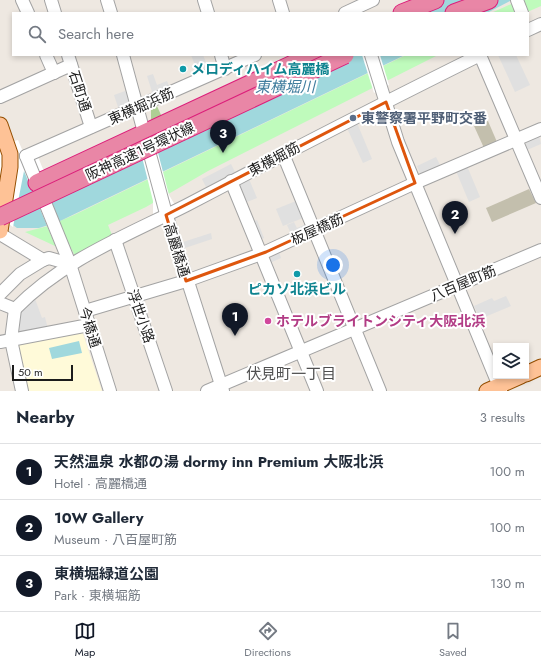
<!DOCTYPE html>
<html lang="en">
<head>
<meta charset="utf-8">
<style>
  body { margin:0; font-family:Jost,"Noto Sans JP",sans-serif; background:#f6f6f7; color:#1f2937 }
  .controls { position:absolute; right:12px; bottom:12px; display:grid; overflow:hidden; border-radius:0px; box-shadow:0 2px 6px #0003 }
  .controls button { width:36px; height:36px; display:grid; place-items:center; padding:0; border:0; border-bottom:1px solid #e0e1e3; background:#fff; color:#1f2937; font:20px sans-serif }
  .scale { position:absolute; left:12px; bottom:10px; width:61px; box-sizing:border-box; padding-left:4px; border:2px solid #1c1c1c; border-top:0; font-size:11px; line-height:14px; white-space:nowrap; color:#1c1c1c; -webkit-text-stroke:3px #fff; paint-order:stroke }
  .you { position:absolute; left:333px; top:265px; width:14px; height:14px; margin:-10px; border:3px solid #fff; border-radius:50%; background:#1a73e8; box-shadow:0 0 0 6px #1a73e833 }
  .badge { display:grid; place-items:center; width:26px; height:26px; border-radius:50%; background:#111827; color:#fff; font-size:13px; font-weight:700 }
  .pin { position:absolute; translate:-50% -33px; filter:drop-shadow(0 1px 2px #0008) }
  .pin::after { content:''; position:absolute; top:21px; width:14px; height:12px; background:inherit; clip-path:polygon(0 0,100% 0,50% 100%) }
  .list { margin:0; padding:0; list-style:none }
  h2 { display:flex; justify-content:space-between; align-items:center; height:52px; margin:0; padding:0 16px; font-size:17px }
  h2 small { font-size:13px; font-weight:400; color:#747a83 }
  .list li { display:grid; grid-template-columns:26px 1fr auto; gap:12px; align-items:center; box-sizing:border-box; height:56px; padding:0 16px; border-top:1px solid #e0e1e3 }
  .list b { display:block; font-size:15px; white-space:nowrap }
  .list p { margin:0; font-size:13px; white-space:nowrap; color:#747a83 }
  .list em { font-size:13px; font-style:normal; color:#747a83 }
  .icon { flex:none; width:22px; height:22px; fill:none; stroke:currentColor; stroke-width:2; stroke-linecap:round; stroke-linejoin:round }
  .map { position:relative; flex:none; width:541px; height:391px; overflow:hidden }
  .search { position:absolute; background:#fff; box-shadow:0 2px 6px #0003; left:12px; right:12px; top:12px; height:44px; display:flex; align-items:center; gap:10px; box-sizing:border-box; padding:0 14px; border-radius:0px; color:#747a83; font-size:15px }
  .sheet { height:220px; background:#fff }
  nav { display:flex; justify-content:space-around; align-items:center; box-sizing:border-box; height:56px; border-top:1px solid #e0e1e3; background:#fff; font-size:11px; color:#747a83 }
  nav a { display:grid; justify-items:center; gap:2px }
  nav .on { color:#111827 }
  .map>svg:first-child { display:block }
  .education { fill:#fffad9 }
  .construction { fill:#c3bfad }
  .forest { fill:#aecf94 }
  .park { fill:#bffbbc }
  .parking { fill:#e0e0e0 }
  .water { fill:#a0d8dd }
  .pier { fill:#fff }
  .lines { fill:none; stroke-linecap:round; stroke-linejoin:round }
  .minor-casing { stroke:#a3a3a3; stroke-width:14 }
  .major-casing { stroke:#944e00; stroke-width:17 }
  .highway-casing { stroke:#dc1e7a; stroke-width:19 }
  .minor { stroke:#fff; stroke-width:12 }
  .major { stroke:#fec296; stroke-width:15 }
  .highway { stroke:#e986a6; stroke-width:17 }
  .highway-bridge-casing { stroke:#dc1e7a; stroke-width:19; stroke-linecap:butt }
  .highway-bridge { stroke:#e986a6; stroke-width:17 }
  .marked { fill:none; stroke:#de560d; stroke-width:3; stroke-linejoin:round }
  .culture-dot { fill:#0f9aa8; stroke:#fff; stroke-width:1.5 }
  .service-dot { fill:#5c6f8a; stroke:#fff; stroke-width:1.5 }
  .hotel-dot { fill:#d1479c; stroke:#fff; stroke-width:1.5 }
  .labels { text-anchor:middle; dominant-baseline:central; stroke-width:4; stroke-linejoin:round; paint-order:stroke }
  .culture-label { font-size:14px; font-weight:bold; fill:#0d838f; stroke:#fff; text-anchor:start }
  .street-label { font-size:14px; fill:#1c1c1c; stroke:#fff }
  .service-label { font-size:14px; font-weight:bold; fill:#4e5e75; stroke:#fff; text-anchor:start }
  .hotel-label { font-size:14px; font-weight:bold; fill:#b23c85; stroke:#fff; text-anchor:start }
  .water-label { font-size:15px; font-style:italic; fill:#417d9e; stroke:#fff }
  .neighbourhood-label { font-size:15px; fill:#4f4f4f; stroke:#fff }
</style>
</head>
<body>
<div class="map">
<svg width="541" height="391" viewBox="0 0 541 391">
  <rect width="100%" height="100%" fill="#eee8e1"/>
  <path class="education" d="M82,331L102,391H26L16,345L19,343Z"/>
  <g class="construction">
    <path d="M488,121L497,142L484,148L474,126Z"/>
    <path d="M529,189L536,203L492,222L486,208Z"/>
  </g>
  <path class="forest" d="M156,104L162,117L151,122V107Z"/>
  <g class="park">
    <path d="M520,0H541V6L525,13H491Z"/>
    <path d="M406,55H438L208,171L146,207L108,225L112,235L75,256L69,244L55,246L25,232L48,226L74,215Z"/>
  </g>
  <g class="parking">
    <path d="M191,55H203L209,70L199,75Z"/>
    <path d="M498,55H516L530,85L515,92Z"/>
    <path d="M255,61L258,67L247,72L244,66Z"/>
    <path d="M153,74L157,85L167,81L170,88L160,92L157,86L159,93L153,95L147,76Z"/>
    <path d="M125,91L127,93L130,103L129,106L119,110L114,95Z"/>
    <path d="M357,123L372,159L363,163L347,128Z"/>
    <path d="M539,135L541,144L527,150L525,141Z"/>
    <path d="M436,157L441,167L421,175L417,166Z"/>
    <path d="M231,164L235,172L206,187L202,179Z"/>
    <path d="M467,166L480,197L469,202L456,171Z"/>
    <path d="M249,179L257,198L247,202L239,184Z"/>
    <path d="M296,201L303,218L283,226L276,209Z"/>
    <path d="M257,220L264,238L260,240L252,222Z"/>
    <path d="M294,222L297,228L306,224L308,228L292,236L287,225Z"/>
    <path d="M211,233L212,239L185,248L183,242Z"/>
    <path d="M279,252L281,258L270,263L269,256Z"/>
    <path d="M34,296L42,318L45,317L48,329L17,335L20,311Z"/>
    <path d="M506,296L511,306L480,319L474,306L492,298L494,301Z"/>
  </g>
  <g class="water">
    <path d="M421,0H512L487,13H392Z"/>
    <path d="M300,55H405L58,222L39,228H17L0,216V148L46,171Z"/>
    <path d="M79,341L82,353L52,359L49,348Z"/>
  </g>
  <g class="pier">
    <path d="M362,55H380L389,85L374,93Z"/>
    <path d="M150,122L169,195L175,205L153,215V201L135,129Z"/>
    <path d="M18,140L24,154L38,157L43,169L45,170L43,186L67,244L56,247L24,171L13,227L0,218V145Z"/>
  </g>
  <g class="lines">
    <defs>
      <g id="minor">
        <path d="M22,0L28,13"/>
        <path d="M51,0L55,13"/>
        <path d="M107,0L111,13"/>
        <path d="M204,0L208,13"/>
        <path d="M279,0L283,13"/>
        <path d="M517,0L522,13"/>
        <path d="M345,13L373,0"/>
        <path d="M528,30L541,24"/>
        <path d="M46,55L54,73"/>
        <path d="M68,55L91,127"/>
        <path d="M123,55L165,210L223,391"/>
        <path d="M221,55L225,69"/>
        <path d="M371,55L398,142L501,391"/>
        <path d="M480,55L541,198"/>
        <path d="M0,97L71,65"/>
        <path d="M283,154L380,391"/>
        <path d="M26,156L255,55"/>
        <path d="M26,156L70,264L110,391"/>
        <path d="M231,181L317,391"/>
        <path d="M0,234L43,260L49,258L70,264"/>
        <path d="M115,240L166,391"/>
        <path d="M0,294L20,274L43,260"/>
        <path d="M0,303L15,309"/>
        <path d="M15,309C64,259 126,236 187,205C284,154 381,104 480,55"/>
        <path d="M15,309L11,340L22,391"/>
        <path d="M85,311L186,281L261,254L415,183L541,129"/>
        <path d="M0,342L89,325"/>
        <path d="M207,391L541,250"/>
      </g>
      <g id="major">
        <path d="M0,125L10,154V167L0,231"/>
        <path d="M526,374L541,367"/>
        <path d="M487,391L521,376"/>
      </g>
      <g id="highway">
        <path d="M402,13L435,0"/>
        <path d="M454,13L489,0"/>
        <path d="M37,183L312,55"/>
      </g>
    </defs>
    <use href="#minor" class="minor-casing"/>
    <use href="#major" class="major-casing"/>
    <use href="#highway" class="highway-casing"/>
    <use href="#minor" class="minor"/>
    <use href="#major" class="major"/>
    <use href="#highway" class="highway"/>
    <defs>
      <path id="highway-bridge" d="M0,217L345,55"/>
    </defs>
    <use href="#highway-bridge" class="highway-bridge-casing"/>
    <use href="#highway-bridge" class="highway-bridge"/>
  </g>
  <path class="marked" d="M386,102L415,183L266,252L186,281L166,215Z"/>
  <g class="culture-dot">
    <circle cx="183" cy="69" r="4"/>
    <circle cx="297" cy="274" r="4"/>
  </g>
  <circle class="service-dot" cx="353" cy="118" r="4"/>
  <circle class="hotel-dot" cx="268" cy="321" r="4"/>
  <g class="labels">
    <g class="culture-label">
      <text x="191" y="69">メロディハイム高麗橋</text>
      <text x="297" y="289" text-anchor="middle">ピカソ北浜ビル</text>
    </g>
    <g class="street-label">
      <text transform="translate(80 91) rotate(72)">石町通</text>
      <text transform="translate(141 106) rotate(-24)">東横堀浜筋</text>
      <text transform="translate(140 151) rotate(-25)">阪神高速1号環状線</text>
      <text transform="translate(274 159) rotate(-28)">東横堀筋</text>
      <text transform="translate(317 229) rotate(-24)">板屋橋筋</text>
      <text transform="translate(177 250) rotate(73)">高麗橋通</text>
      <text transform="translate(463 283) rotate(-23)">八百屋町筋</text>
      <text transform="translate(141 316) rotate(71)">浮世小路</text>
      <text transform="translate(90 327) rotate(73)">今橋通</text>
    </g>
    <g class="service-label">
      <text x="361" y="118">東警察署平野町交番</text>
    </g>
    <g class="hotel-label">
      <text x="276" y="321">ホテルブライトンシティ大阪北浜</text>
    </g>
    <g class="water-label">
      <text x="285" y="87">東横堀川</text>
    </g>
    <g class="neighbourhood-label">
      <text x="291" y="374">伏見町一丁目</text>
    </g>
  </g>
</svg>
<div class="controls">
<button><svg class="icon" aria-label="layers" viewBox="0 0 24 24"><path d="M12 4l9 5-9 5-9-5zM3 14l9 5 9-5"/></svg></button>
</div>
<div class="scale">50 m</div>
<div class="you"></div>
<div class="pin badge" style="left:235px;top:336px">1</div>
<div class="pin badge" style="left:455px;top:234px">2</div>
<div class="pin badge" style="left:223px;top:153px">3</div>
<div class="search"><svg class="icon" aria-label="search" viewBox="0 0 24 24"><circle cx="10" cy="10" r="6"/><path d="M15 15l6 6"/></svg>Search here</div>
</div>
<section class="sheet">
<h2>Nearby<small>3 results</small></h2>
<ul class="list">
<li><span class="badge">1</span><div><b>天然温泉 水都の湯 dormy inn Premium 大阪北浜</b><p>Hotel · 高麗橋通</p></div><em>100 m</em></li>
<li><span class="badge">2</span><div><b>10W Gallery</b><p>Museum · 八百屋町筋</p></div><em>100 m</em></li>
<li><span class="badge">3</span><div><b>東横堀緑道公園</b><p>Park · 東横堀筋</p></div><em>130 m</em></li>
</ul>
</section>
<nav>
<a class="on"><svg class="icon" aria-label="map" viewBox="0 0 24 24"><path d="M3 6l6-2 6 2 6-2v14l-6 2-6-2-6 2zM9 4v14M15 6v14"/></svg>Map</a>
<a><svg class="icon" aria-label="directions" viewBox="0 0 24 24"><path d="M12 3l9 9-9 9-9-9zM9 14v-3h6M13 9l2 2-2 2"/></svg>Directions</a>
<a><svg class="icon" aria-label="saved" viewBox="0 0 24 24"><path d="M7 4h10v16l-5-4-5 4z"/></svg>Saved</a>
</nav>
</body>
</html>
